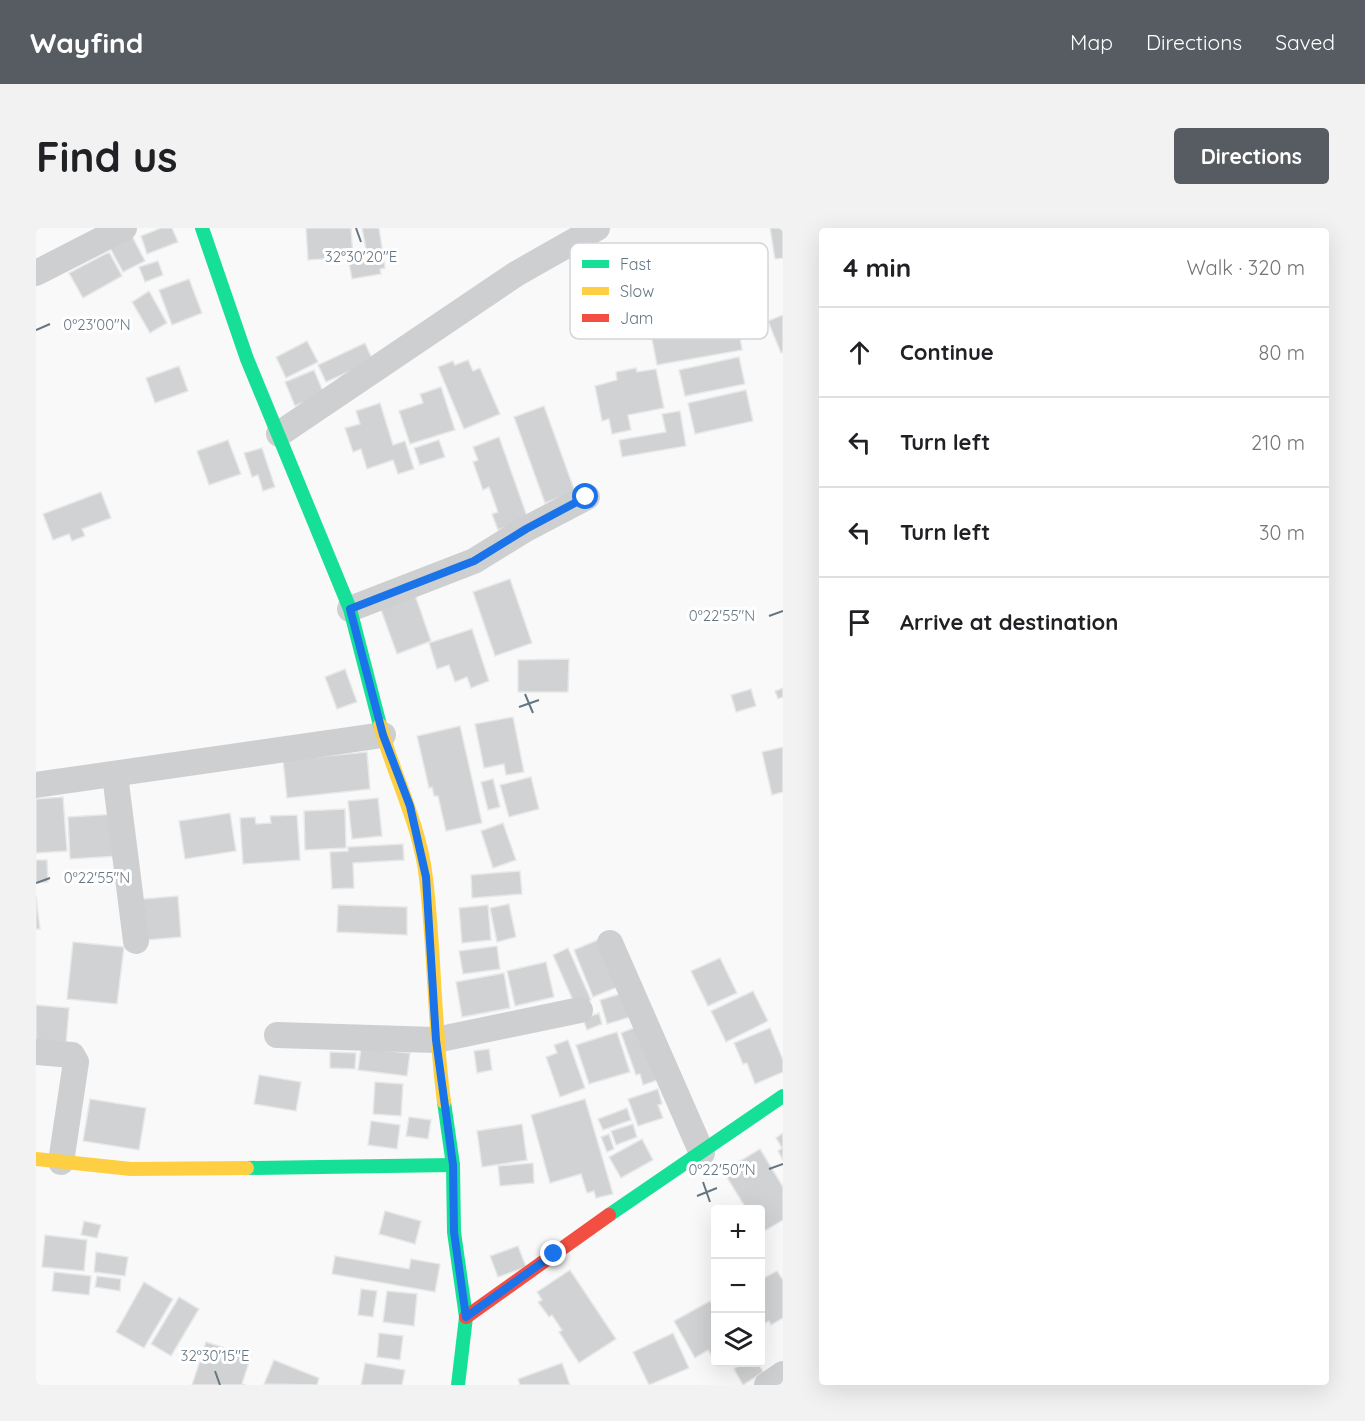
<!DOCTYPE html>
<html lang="en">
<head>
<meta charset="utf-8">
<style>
  body { margin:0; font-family:Quicksand,sans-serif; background:#f2f2f2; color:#202124 }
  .controls { position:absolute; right:18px; bottom:18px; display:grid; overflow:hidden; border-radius:6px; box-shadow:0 6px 24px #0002 }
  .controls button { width:54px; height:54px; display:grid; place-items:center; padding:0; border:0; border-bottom:2px solid #e0e0e0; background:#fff; color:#202124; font:30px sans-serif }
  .stop { position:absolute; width:18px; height:18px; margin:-14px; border:4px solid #1a73e8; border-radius:50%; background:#fff }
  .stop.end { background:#1a73e8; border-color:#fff; box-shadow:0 2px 6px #0008 }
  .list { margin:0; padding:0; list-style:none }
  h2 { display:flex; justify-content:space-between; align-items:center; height:78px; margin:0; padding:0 24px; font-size:26px }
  h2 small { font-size:20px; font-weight:400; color:#757577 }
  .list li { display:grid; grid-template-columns:39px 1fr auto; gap:18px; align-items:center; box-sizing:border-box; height:90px; padding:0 24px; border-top:2px solid #e0e0e0 }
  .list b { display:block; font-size:22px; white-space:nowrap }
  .list em { font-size:20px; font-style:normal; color:#757577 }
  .icon { flex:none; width:33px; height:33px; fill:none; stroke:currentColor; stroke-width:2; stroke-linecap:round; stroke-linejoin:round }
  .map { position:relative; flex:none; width:747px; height:1157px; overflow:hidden; border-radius:6px }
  header { display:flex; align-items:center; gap:36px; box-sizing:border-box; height:84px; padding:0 30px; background:#565c61; color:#fff }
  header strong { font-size:28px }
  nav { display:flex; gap:33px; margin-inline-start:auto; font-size:21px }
  .intro { display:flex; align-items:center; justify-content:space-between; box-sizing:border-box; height:144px; padding:0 36px }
  h1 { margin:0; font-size:42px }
  .button { padding:15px 27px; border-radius:6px; background:#565c61; color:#fff; font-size:21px; font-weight:700 }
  main { display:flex; gap:36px; padding:0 36px }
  aside { flex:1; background:#fff; border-radius:6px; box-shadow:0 6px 24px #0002 }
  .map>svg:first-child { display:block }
  .building { fill:#d0d2d3; stroke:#e8e8e8; stroke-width:1.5 }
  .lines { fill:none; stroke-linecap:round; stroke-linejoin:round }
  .street { stroke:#cecfd0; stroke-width:26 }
  .fast { stroke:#16e098; stroke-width:14 }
  .slow { stroke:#ffcf43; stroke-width:14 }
  .jam { stroke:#f24e42; stroke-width:14 }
  .route { stroke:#1a73e8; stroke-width:8 }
  .ticks { fill:none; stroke:#657683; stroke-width:2 }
  .key { fill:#fff; stroke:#d1d6da; stroke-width:1.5 }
  .key-label { font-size:16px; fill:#657683 }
  .ticks-label { font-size:15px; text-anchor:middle; fill:#657683; stroke:#fff; stroke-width:6; stroke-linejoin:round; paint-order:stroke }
</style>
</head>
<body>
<header>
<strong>Wayfind</strong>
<nav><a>Map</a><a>Directions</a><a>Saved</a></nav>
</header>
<div class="intro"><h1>Find us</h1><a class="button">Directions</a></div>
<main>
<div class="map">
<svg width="747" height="1157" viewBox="0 0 747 1157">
  <rect width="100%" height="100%" fill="#f9f9f9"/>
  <g class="building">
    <path d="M125,0H136L142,14L111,26L105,8Z"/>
    <path d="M270,0H315L317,29L272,32Z"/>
    <path d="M326,0H343L349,40L344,41L345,46L316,51L313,35L332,32Z"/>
    <path d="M734,0H747V30L739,31Z"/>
    <path d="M96,8L109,33L87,44L74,20Z"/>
    <path d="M73,24L86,48L47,70L33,45Z"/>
    <path d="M122,33L127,47L109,54L103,39Z"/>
    <path d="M153,51L166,85L136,97L123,62Z"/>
    <path d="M113,63L131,95L114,105L96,74Z"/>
    <path d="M747,87V124L745,125L732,93Z"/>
    <path d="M701,90L706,122L621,137L615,106Z"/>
    <path d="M271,113L282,134L250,150L240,129Z"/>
    <path d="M329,115L337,133L290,154L282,137Z"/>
    <path d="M703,129L709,156L649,168L643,142Z"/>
    <path d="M432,132L437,143L444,140L464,186L428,201L402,139L417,133L419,137Z"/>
    <path d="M143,138L152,163L119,175L110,150Z"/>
    <path d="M600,140L601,144L620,141L628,180L592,187L595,202L576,206L573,191L566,193L559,158L581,152L580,144Z"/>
    <path d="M278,142L288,166L259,178L249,154Z"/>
    <path d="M405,159L419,202L374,216L363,183L387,175L384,166Z"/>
    <path d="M710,162L717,193L659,206L652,175Z"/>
    <path d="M344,175L357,217L369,213L378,241L362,246L357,232L331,241L325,221L317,224L309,200L324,196L320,183Z"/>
    <path d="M508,178L539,264L509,275L478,189Z"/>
    <path d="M644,183L650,218L586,229L583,212L630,204L626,186Z"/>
    <path d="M463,209L492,291L462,302L456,286L462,284L453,259L447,262L437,234L442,232L437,219Z"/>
    <path d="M192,212L205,246L173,257L161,223Z"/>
    <path d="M403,212L409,229L384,237L378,220Z"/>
    <path d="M226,220L239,259L227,263L222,247L216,249L208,225Z"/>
    <path d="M65,264L75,290L46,301L49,308L36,313L33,306L17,312L7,286Z"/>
    <path d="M474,351L496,415L459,428L437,364Z"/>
    <path d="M379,367L395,413L361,426L344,379Z"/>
    <path d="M436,401L453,453L435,460L431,449L419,454L413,437L401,441L393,415Z"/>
    <path d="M533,431L532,464H482V432Z"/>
    <path d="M309,441L321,474L301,481L289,449Z"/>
    <path d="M747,460V469L742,471L739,463Z"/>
    <path d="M715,461L720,478L700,484L695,467Z"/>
    <path d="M477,489L488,544L470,547L468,536L448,540L439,496Z"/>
    <path d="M424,498L446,595L410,603L402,568H398L396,559L393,560L381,508Z"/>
    <path d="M747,519V564L736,567L726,524Z"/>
    <path d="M331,524L334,561L251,570L247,532Z"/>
    <path d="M495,549L503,581L473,589L464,557Z"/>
    <path d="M457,551L464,579L452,582L445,554Z"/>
    <path d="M27,569L31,623L0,625V571Z"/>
    <path d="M342,570L346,608L316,611L312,573Z"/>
    <path d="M309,581L310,620L269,622L268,583Z"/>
    <path d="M194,585L200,623L149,631L143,593Z"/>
    <path d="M80,586L83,628L34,631L32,589Z"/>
    <path d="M261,587L264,632L207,636L204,590L219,589L220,596L235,595L234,588Z"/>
    <path d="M467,595L480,632L457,640L445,603Z"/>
    <path d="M367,616L368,632L317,635L318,660L296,661L294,624L312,623V619Z"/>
    <path d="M0,632H11L12,654L0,655Z"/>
    <path d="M484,643L486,666L436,670L435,647Z"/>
    <path d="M0,668L4,701H0Z"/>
    <path d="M142,668L145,709L111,712L107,671Z"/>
    <path d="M473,676L480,709L461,714L454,680Z"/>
    <path d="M302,677L371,679V707L301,704Z"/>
    <path d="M452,677L455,712L426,715L423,680Z"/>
    <path d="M564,711L584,758L557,769L538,722Z"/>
    <path d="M37,714L88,719L81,776L31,771Z"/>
    <path d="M461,718L464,741L427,746L423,723Z"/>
    <path d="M532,720L555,772L540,779L517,727Z"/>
    <path d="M684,730L701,765L672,778L655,743Z"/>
    <path d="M510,734L518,769L479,778L471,743Z"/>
    <path d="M468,745L474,780L426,789L420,754Z"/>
    <path d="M717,763L732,793L690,814L675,783Z"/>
    <path d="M587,765L594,789L571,796L564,772Z"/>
    <path d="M0,777L33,780L30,816L0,813Z"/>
    <path d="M563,785L566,796L551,802L547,791Z"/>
    <path d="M605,797L625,851L607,857L604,846L600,847L585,805Z"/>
    <path d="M734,800L747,832V844L719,856L711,835L707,836L698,815Z"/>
    <path d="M581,804L594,844L553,856L540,817Z"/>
    <path d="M532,812L549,860L524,869L510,829L521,825L518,817Z"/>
    <path d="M325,820L374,825L371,848L322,842Z"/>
    <path d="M453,821L456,842L441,845L438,823Z"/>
    <path d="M294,824L320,825L319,841L294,840Z"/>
    <path d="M223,847L265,854L260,883L218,876Z"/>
    <path d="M339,854L367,856L365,888L337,886Z"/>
    <path d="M622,861L626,876L622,877L627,890L602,898L592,871Z"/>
    <path d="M54,871L110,880L103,922L47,913Z"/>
    <path d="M549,871L577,966L560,970L558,963L551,965L545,946L514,955L495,887Z"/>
    <path d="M591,880L595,892L567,902L562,891Z"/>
    <path d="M373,889L395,892L392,911L370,908Z"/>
    <path d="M335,893L364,897L361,921L332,917Z"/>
    <path d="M486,896L491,932L446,939L441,903Z"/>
    <path d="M597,896L601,909L580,917L575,903Z"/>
    <path d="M747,905V932L742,923L746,920L740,910Z"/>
    <path d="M573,906L578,921L571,924L565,909Z"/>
    <path d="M606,911L617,932L585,950L573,929Z"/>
    <path d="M724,921L747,959V992L725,1005L724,982H711L687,943Z"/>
    <path d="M497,935L498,955L464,958L462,938Z"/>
    <path d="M349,983L385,993L379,1016L343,1006Z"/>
    <path d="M48,993L65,997L61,1010L45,1007Z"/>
    <path d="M9,1007L51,1012L48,1043L6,1039Z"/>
    <path d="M482,1018L490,1039L462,1049L454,1028Z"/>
    <path d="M60,1024L92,1029L89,1048L58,1044Z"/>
    <path d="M299,1028L373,1041L375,1031L404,1036L399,1064L296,1046Z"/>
    <path d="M534,1042L580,1111L543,1135L523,1104L526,1102L516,1087L513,1089L502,1074L506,1072L501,1064Z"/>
    <path d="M741,1043L747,1052V1090L735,1097L733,1093L724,1098V1052Z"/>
    <path d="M18,1044L55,1048L53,1067L16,1063Z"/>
    <path d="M61,1048L85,1051L84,1063L59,1059Z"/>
    <path d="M108,1054L137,1071L108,1120L80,1104Z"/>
    <path d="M325,1061L341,1063L337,1089L322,1087Z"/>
    <path d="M351,1063L381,1066L378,1098L347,1094Z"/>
    <path d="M143,1069L163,1081L135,1128L115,1116Z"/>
    <path d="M674,1073L680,1082V1124L675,1127L672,1122L659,1130L638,1093Z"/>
    <path d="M343,1105L367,1108L364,1132L341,1129Z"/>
    <path d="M637,1105L653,1140L613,1157L597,1124Z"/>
    <path d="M170,1114L215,1128L206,1156L210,1157H156Z"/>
    <path d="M238,1132L283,1150L281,1157L228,1156Z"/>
    <path d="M708,1134H722L727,1144L707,1157L698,1141Z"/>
    <path d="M329,1135L369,1142L366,1157H325Z"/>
    <path d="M526,1135L534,1157H484L482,1151Z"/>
  </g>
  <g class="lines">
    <g class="street">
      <path d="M0,45L88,0"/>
      <path d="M243,206L480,46L561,0"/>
      <path d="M314,381L438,333L490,301L551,269"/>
      <path d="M79,547L100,713"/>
      <path d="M0,557L347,507"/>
      <path d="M574,715L666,925"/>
      <path d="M241,807L400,812L544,782"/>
      <path d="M0,824L36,827L40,834L25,934"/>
      <path d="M731,1157L747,1146"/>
    </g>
    <g class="fast">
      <path d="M166,0L211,131L314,381L344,497"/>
      <path d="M408,874L417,937L418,1004L430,1089L422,1157"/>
      <path d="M211,940L417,937"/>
      <path d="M573,987L747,868"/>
    </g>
    <g class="slow">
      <path d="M344,497C358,548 384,597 390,650C399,725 398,800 408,874"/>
      <path d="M0,931L95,941L211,940"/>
    </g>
    <path class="jam" d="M430,1089L573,987"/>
  </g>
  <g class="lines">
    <path class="route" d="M518,1026L430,1089L418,1004L417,937L400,812L390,649L374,578L347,507L314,381L438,333L490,301L550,269"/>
  </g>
  <path class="ticks" d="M320,0L325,14M0,102L14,96M733,388L747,383M489,466L497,485M483,479L503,472M0,655L14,650M733,941L747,936M667,954L674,974M661,968L681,960M179,1143L184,1157"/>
  <rect x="534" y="15" width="198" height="96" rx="9" class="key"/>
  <rect x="546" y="32" width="27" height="8" fill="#16e098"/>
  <rect x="546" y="59" width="27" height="8" fill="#ffcf43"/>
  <rect x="546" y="86" width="27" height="8" fill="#f24e42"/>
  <g class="key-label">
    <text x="584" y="42">Fast</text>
    <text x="584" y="69">Slow</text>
    <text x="584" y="96">Jam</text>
  </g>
  <g class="ticks-label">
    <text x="325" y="34">32°30'20"E</text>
    <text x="61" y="102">0°23'00"N</text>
    <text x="686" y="393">0°22'55"N</text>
    <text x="61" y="655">0°22'55"N</text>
    <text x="686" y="947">0°22'50"N</text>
    <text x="179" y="1133">32°30'15"E</text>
  </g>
</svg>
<div class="controls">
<button>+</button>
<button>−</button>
<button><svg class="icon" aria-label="layers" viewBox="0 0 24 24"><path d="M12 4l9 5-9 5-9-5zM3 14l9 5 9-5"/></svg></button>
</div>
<div class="stop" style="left:550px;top:269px"></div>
<div class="stop end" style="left:518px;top:1026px"></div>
</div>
<aside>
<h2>4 min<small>Walk · 320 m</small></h2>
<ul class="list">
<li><svg class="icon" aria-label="ahead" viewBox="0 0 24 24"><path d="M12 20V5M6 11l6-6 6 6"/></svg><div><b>Continue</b></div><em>80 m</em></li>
<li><svg class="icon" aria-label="left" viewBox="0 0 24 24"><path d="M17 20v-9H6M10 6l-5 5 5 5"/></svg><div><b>Turn left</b></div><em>210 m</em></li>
<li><svg class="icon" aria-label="left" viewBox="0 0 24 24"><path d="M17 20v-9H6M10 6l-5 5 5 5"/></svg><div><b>Turn left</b></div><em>30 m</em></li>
<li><svg class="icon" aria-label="arrive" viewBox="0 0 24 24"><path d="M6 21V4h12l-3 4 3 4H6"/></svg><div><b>Arrive at destination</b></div></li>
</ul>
</aside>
</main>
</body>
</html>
